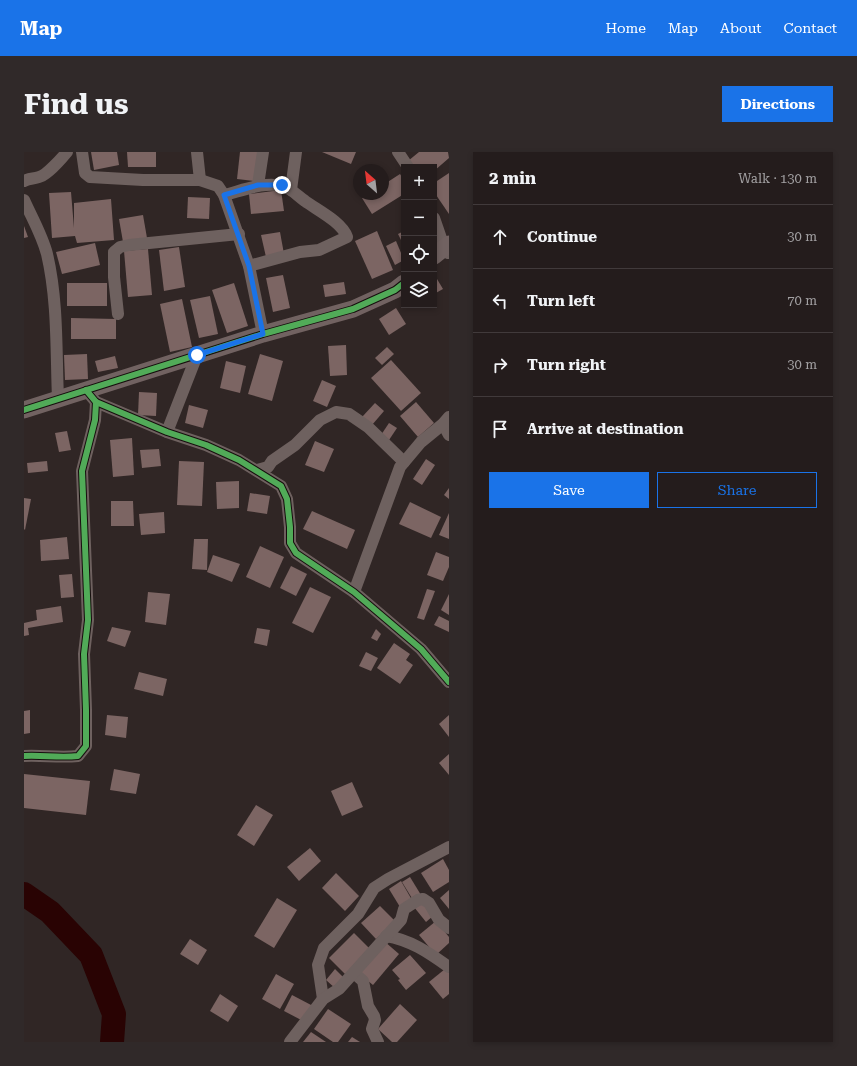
<!DOCTYPE html>
<html lang="en">
<head>
<meta charset="utf-8">
<style>
  body { margin:0; font-family:"Roboto Serif",serif; background:#302929; color:#f1f3f6 }
  .controls { position:absolute; right:12px; top:12px; display:grid; overflow:hidden; border-radius:0px; box-shadow:0 2px 6px #0003 }
  .controls button { width:36px; height:36px; display:grid; place-items:center; padding:0; border:0; border-bottom:1px solid #413a3b; background:#241c1c; color:#f1f3f6; font:20px sans-serif }
  .compass { position:absolute; left:329px; top:12px; width:36px; height:36px; border-radius:50%; background:#241c1c; box-shadow:0 2px 6px #0003; rotate:332deg }
  .stop { position:absolute; width:12px; height:12px; margin:-9px; border:3px solid #1a73e8; border-radius:50%; background:#fff }
  .stop.end { background:#1a73e8; border-color:#fff; box-shadow:0 1px 4px #0008 }
  .list { margin:0; padding:0; list-style:none }
  h2 { display:flex; justify-content:space-between; align-items:center; height:52px; margin:0; padding:0 16px; font-size:17px }
  h2 small { font-size:13px; font-weight:400; color:#a3a1a3 }
  .list li { display:grid; grid-template-columns:26px 1fr auto; gap:12px; align-items:center; box-sizing:border-box; height:64px; padding:0 16px; border-top:1px solid #413a3b }
  .list b { display:block; font-size:15px; white-space:nowrap }
  .list em { font-size:13px; font-style:normal; color:#a3a1a3 }
  .actions { display:flex; gap:8px; padding:12px 16px }
  .actions a { flex:1; padding:9px 0; border:1px solid #1a73e8; border-radius:0px; text-align:center; font-size:14px; color:#1a73e8 }
  .actions .main { background:#1a73e8; color:#fff }
  .icon { flex:none; width:22px; height:22px; fill:none; stroke:currentColor; stroke-width:2; stroke-linecap:round; stroke-linejoin:round }
  .map { position:relative; flex:none; width:425px; height:890px; overflow:hidden; border-radius:0px }
  header { display:flex; align-items:center; gap:24px; box-sizing:border-box; height:56px; padding:0 20px; background:#1a73e8; color:#fff }
  header strong { font-size:19px }
  nav { display:flex; gap:22px; margin-inline-start:auto; font-size:14px }
  .intro { display:flex; align-items:center; justify-content:space-between; box-sizing:border-box; height:96px; padding:0 24px }
  h1 { margin:0; font-size:28px }
  .button { padding:10px 18px; border-radius:0px; background:#1a73e8; color:#fff; font-size:14px; font-weight:700 }
  main { display:flex; gap:24px; padding:0 24px }
  aside { flex:1; background:#241c1c; border-radius:0px; box-shadow:0 2px 6px #0003 }
  .map>svg:first-child { display:block }
  .lines { fill:none; stroke-linecap:round; stroke-linejoin:round }
  .river { stroke:#290303; stroke-width:24 }
  .building { fill:#7c6563 }
  .street { stroke:#6e615f; stroke-width:12 }
  .secondary { stroke:#716261; stroke-width:17 }
  .cycleway-casing { stroke:#160e0d; stroke-width:8 }
  .cycleway { stroke:#51ab58; stroke-width:6 }
  .route { stroke:#1a73e8; stroke-width:5 }
</style>
</head>
<body>
<header>
<strong>Map</strong>
<nav><a>Home</a><a>Map</a><a>About</a><a>Contact</a></nav>
</header>
<div class="intro"><h1>Find us</h1><a class="button">Directions</a></div>
<main>
<div class="map">
<svg width="425" height="890" viewBox="0 0 425 890">
  <rect width="100%" height="100%" fill="#302625"/>
  <g class="lines">
    <path class="river" d="M0,742L26,760L67,803L90,862L88,890"/>
  </g>
  <g class="building">
    <path d="M67,0H93L95,13L70,18Z"/>
    <path d="M103,0H132V15H104Z"/>
    <path d="M216,0H234L230,29L213,27Z"/>
    <path d="M298,0H332L327,12Z"/>
    <path d="M395,0H424L425,6L410,19V15H389L384,9Z"/>
    <path d="M425,21V62L410,40V31Z"/>
    <path d="M376,22L380,28V42L348,62L338,46L344,42H359V33Z"/>
    <path d="M257,38L260,59L227,62L225,42Z"/>
    <path d="M47,40L50,76V51L87,47L90,88L53,91L51,84L28,86L25,41Z"/>
    <path d="M164,45L186,46L185,67L163,66Z"/>
    <path d="M119,63L123,86L99,90L95,67Z"/>
    <path d="M0,74L4,85L0,86Z"/>
    <path d="M353,79L369,118L348,127L331,89Z"/>
    <path d="M380,79V94L374,82Z"/>
    <path d="M256,80L260,102L242,105L237,83Z"/>
    <path d="M372,89L380,108L371,113L362,94Z"/>
    <path d="M71,91L76,113L38,122L32,100Z"/>
    <path d="M155,95L161,135L140,139L135,98Z"/>
    <path d="M124,97L128,143L104,145L100,99Z"/>
    <path d="M410,122L419,137L410,142Z"/>
    <path d="M259,123L266,156L249,160L242,126Z"/>
    <path d="M320,130L322,142L301,145L299,133Z"/>
    <rect x="43" y="131" width="40" height="23"/>
    <path d="M210,131L224,174L203,181L188,138Z"/>
    <path d="M186,144L194,182L175,186L166,148Z"/>
    <path d="M158,147L168,195L146,200L136,152Z"/>
    <path d="M372,156L382,172L365,183L355,167Z"/>
    <path d="M47,166L92,167V187H47Z"/>
    <path d="M322,193L323,223L306,224L304,194Z"/>
    <path d="M363,195L370,202L358,213L351,206Z"/>
    <path d="M63,202L64,227L41,228L40,203Z"/>
    <path d="M236,202L259,209L248,249L224,242Z"/>
    <path d="M91,204L94,216L74,220L71,209Z"/>
    <path d="M367,208L397,241L377,259L347,226Z"/>
    <path d="M202,209L222,214L216,241L196,236Z"/>
    <path d="M298,228L312,234L303,255L289,249Z"/>
    <path d="M115,240L133,241L132,264L114,263Z"/>
    <path d="M392,250L410,271L394,285L376,264Z"/>
    <path d="M351,251L360,259L348,273L338,265Z"/>
    <path d="M165,253L184,258L179,276L161,271Z"/>
    <path d="M365,271L373,276L365,288L357,283Z"/>
    <path d="M43,279L47,298L35,300L31,281Z"/>
    <path d="M108,286L110,323L89,325L86,288Z"/>
    <path d="M291,289L310,297L300,320L281,313Z"/>
    <path d="M135,297L137,314L118,316L116,298Z"/>
    <path d="M402,307L411,313L398,333L389,327Z"/>
    <path d="M23,309L24,319L4,321L3,311Z"/>
    <path d="M155,309L180,310L178,354L153,353Z"/>
    <path d="M215,329V356L193,357L192,330Z"/>
    <path d="M425,336V347L420,343Z"/>
    <path d="M226,341L246,344L243,362L223,359Z"/>
    <path d="M0,346L7,347L1,378L0,377Z"/>
    <path d="M87,349H109L110,374H87Z"/>
    <path d="M386,350L417,365L407,386L375,372Z"/>
    <path d="M288,359L331,378L323,397L279,377Z"/>
    <path d="M140,360L141,381L117,383L115,362Z"/>
    <path d="M425,361V387L415,383Z"/>
    <path d="M43,385L45,407L17,409L16,388Z"/>
    <path d="M170,387H184L183,418L168,417Z"/>
    <path d="M236,394L260,405L246,436L222,425Z"/>
    <path d="M412,400L425,405V415L419,429L403,423Z"/>
    <path d="M189,403L216,412L208,430L183,420Z"/>
    <path d="M267,414L283,422L272,444L256,436Z"/>
    <path d="M48,422L50,445L37,446L35,423Z"/>
    <path d="M286,435L307,445L289,481L268,471Z"/>
    <path d="M403,437L411,439L400,468L393,466Z"/>
    <path d="M124,440L146,442L142,473L121,470Z"/>
    <path d="M425,442V463L417,458Z"/>
    <path d="M37,454L39,470L4,476L5,483L0,484V471L13,468L12,458Z"/>
    <path d="M415,464L425,469V480L410,473Z"/>
    <path d="M88,475L107,479L101,495L83,489Z"/>
    <path d="M233,476L246,478L243,494L230,491Z"/>
    <path d="M352,477L357,482L353,489L347,486Z"/>
    <path d="M370,491L386,502L382,508L389,513L376,532L353,516Z"/>
    <path d="M342,500L354,506L347,519L335,514Z"/>
    <path d="M115,520L143,527L139,544L110,537Z"/>
    <path d="M6,558V581L0,582V559Z"/>
    <path d="M83,563L104,565L102,586L81,583Z"/>
    <path d="M425,563V585L415,572Z"/>
    <path d="M425,602V623L415,611Z"/>
    <path d="M90,617L116,622L112,642L86,638Z"/>
    <path d="M0,622L66,629L62,663L0,656Z"/>
    <path d="M328,630L339,655L318,664L307,639Z"/>
    <path d="M232,653L249,663L230,694L213,683Z"/>
    <path d="M286,696L297,709L275,729L263,715Z"/>
    <path d="M419,707L425,718V730L409,740L397,721Z"/>
    <path d="M312,721L335,744L321,759L298,736Z"/>
    <path d="M386,725L397,743L389,748L378,730Z"/>
    <path d="M377,729L388,748L376,755L365,737Z"/>
    <path d="M425,738V757L416,746Z"/>
    <path d="M253,746L273,758L250,796L230,784Z"/>
    <path d="M397,750L409,764L402,770L390,755Z"/>
    <path d="M356,754L371,769L352,787L337,771Z"/>
    <path d="M412,769L425,785V791L412,803L395,783Z"/>
    <path d="M330,781L346,797L321,822L305,806Z"/>
    <path d="M166,787L183,798L174,813L156,802Z"/>
    <path d="M360,789L375,802L349,833L333,820Z"/>
    <path d="M386,803L402,821L382,838L374,828L376,827L368,818Z"/>
    <path d="M311,817L321,827L312,837L302,828Z"/>
    <path d="M421,817L425,821V842L419,847L405,830Z"/>
    <path d="M252,822L270,832L256,857L238,847Z"/>
    <path d="M196,842L214,854L204,870L186,859Z"/>
    <path d="M268,843L289,854L281,870L260,859Z"/>
    <path d="M376,852L393,868L373,890H368L354,877Z"/>
    <path d="M304,857L327,872L314,890H309L290,877Z"/>
    <path d="M287,880L302,890H279Z"/>
    <path d="M328,885L336,890H324Z"/>
  </g>
  <g class="lines">
    <g class="street">
      <path d="M58,0L61,21L66,25L119,28H176L194,34L200,43L225,114L239,182"/>
      <path d="M173,0L176,28"/>
      <path d="M374,0L384,15"/>
      <path d="M0,29C5,26 10,27 15,25C22,24 38,6 43,0"/>
      <path d="M234,33L239,0"/>
      <path d="M267,38L272,0"/>
      <path d="M200,43C217,39 241,29 258,34C267,36 274,44 281,49C293,58 318,70 323,85L295,98L276,100L225,114"/>
      <path d="M0,48C8,66 18,83 23,102C34,149 32,199 34,247"/>
      <path d="M410,66L420,95L424,101"/>
      <path d="M94,162L90,125V100L96,95L105,93L215,82"/>
      <path d="M62,238L72,250L143,280L182,293L215,308L257,334L263,347L266,375V391L272,401L330,440L397,497L425,530"/>
      <path d="M419,272L425,283"/>
      <path d="M143,280L173,203"/>
      <path d="M233,318L244,315L248,309L271,293L296,268L312,260L325,262L344,275L380,310"/>
      <path d="M330,440L376,315L397,290L419,272L425,265"/>
      <path d="M0,604C18,603 36,606 54,604L62,594V558L60,502L64,468L58,319L71,268L72,250"/>
      <path d="M362,784C387,788 405,801 425,815"/>
      <path d="M330,821L339,829L344,854L350,864L351,868L348,877L354,890"/>
      <path d="M299,847L294,813L300,796L334,762L350,736L364,727L425,695"/>
      <path d="M266,890L299,847L315,837L377,768L380,757L394,748L399,747L405,751L415,768L425,776"/>
    </g>
    <g class="secondary">
      <path d="M410,104L425,92"/>
      <path d="M0,258L239,182L329,157L371,138L380,131"/>
    </g>
    <defs>
      <g id="cycleway">
        <path d="M62,238L72,250L143,280L182,293L215,308L257,334L263,347L266,375V391L272,401L330,440L397,497L425,530"/>
        <path d="M0,258L239,182L329,157L371,138L380,131"/>
        <path d="M0,604C18,603 36,606 54,604L62,594V558L60,502L64,468L58,319L71,268L72,250"/>
      </g>
    </defs>
    <use href="#cycleway" class="cycleway-casing"/>
    <use href="#cycleway" class="cycleway"/>
  </g>
  <g class="lines">
    <path class="route" d="M173,203L239,182L225,114L200,43L234,33H258"/>
  </g>
</svg>
<div class="controls">
<button>+</button>
<button>−</button>
<button><svg class="icon" aria-label="locate" viewBox="0 0 24 24"><circle cx="12" cy="12" r="6"/><path d="M12 2v4M12 18v4M2 12h4M18 12h4"/></svg></button>
<button><svg class="icon" aria-label="layers" viewBox="0 0 24 24"><path d="M12 4l9 5-9 5-9-5zM3 14l9 5 9-5"/></svg></button>
</div>
<svg class="compass" viewBox="-18 -18 36 36"><path d="M0-13l5 13h-10z" fill="#e53935"/><path d="M0 13l5-13h-10z" fill="#a3a1a3"/></svg>
<div class="stop" style="left:173px;top:203px"></div>
<div class="stop end" style="left:258px;top:33px"></div>
</div>
<aside>
<h2>2 min<small>Walk · 130 m</small></h2>
<ul class="list">
<li><svg class="icon" aria-label="ahead" viewBox="0 0 24 24"><path d="M12 20V5M6 11l6-6 6 6"/></svg><div><b>Continue</b></div><em>30 m</em></li>
<li><svg class="icon" aria-label="left" viewBox="0 0 24 24"><path d="M17 20v-9H6M10 6l-5 5 5 5"/></svg><div><b>Turn left</b></div><em>70 m</em></li>
<li><svg class="icon" aria-label="right" viewBox="0 0 24 24"><path d="M7 20v-9h11M14 6l5 5-5 5"/></svg><div><b>Turn right</b></div><em>30 m</em></li>
<li><svg class="icon" aria-label="arrive" viewBox="0 0 24 24"><path d="M6 21V4h12l-3 4 3 4H6"/></svg><div><b>Arrive at destination</b></div></li>
</ul>
<div class="actions"><a class="main">Save</a><a>Share</a></div>
</aside>
</main>
</body>
</html>
